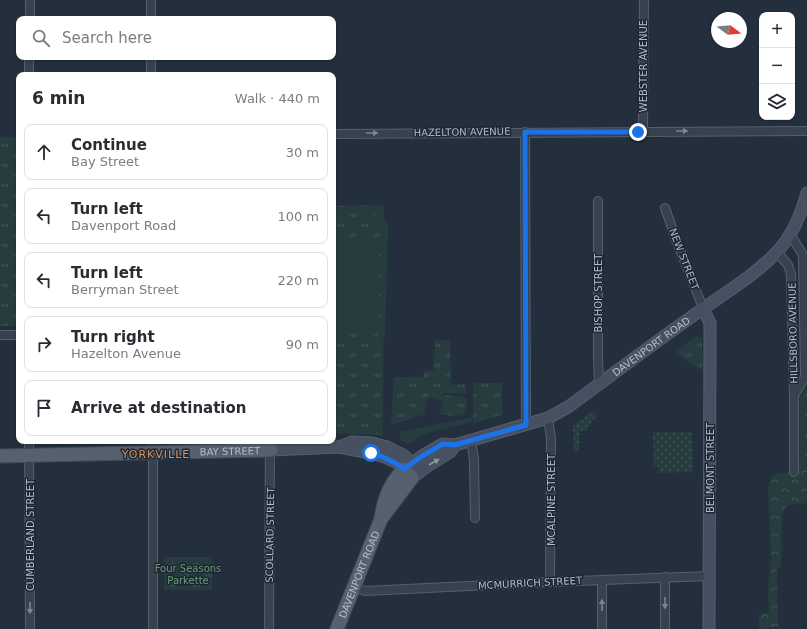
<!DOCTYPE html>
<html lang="en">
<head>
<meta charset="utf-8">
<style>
  body { margin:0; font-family:"DejaVu Sans",sans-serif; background:#f7f7f7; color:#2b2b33 }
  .controls { position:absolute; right:12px; top:12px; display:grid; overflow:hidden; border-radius:8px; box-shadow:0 1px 3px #0004 }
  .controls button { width:36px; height:36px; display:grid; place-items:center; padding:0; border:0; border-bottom:1px solid #e1e1e2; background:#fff; color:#2b2b33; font:20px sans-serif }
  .compass { position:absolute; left:711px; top:12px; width:36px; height:36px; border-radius:50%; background:#fff; box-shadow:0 1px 3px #0004; rotate:106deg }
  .stop { position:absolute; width:12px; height:12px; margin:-9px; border:3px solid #1a73e8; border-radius:50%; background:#fff }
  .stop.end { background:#1a73e8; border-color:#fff; box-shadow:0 1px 4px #0008 }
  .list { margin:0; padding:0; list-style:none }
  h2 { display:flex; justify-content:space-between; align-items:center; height:52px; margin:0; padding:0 16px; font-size:17px }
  h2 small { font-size:13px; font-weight:400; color:#7c7c81 }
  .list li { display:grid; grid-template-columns:26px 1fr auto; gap:12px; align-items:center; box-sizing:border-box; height:56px; margin:0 8px 8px; padding:0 8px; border:1px solid #e1e1e2; border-radius:8px }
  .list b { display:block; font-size:15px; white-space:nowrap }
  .list p { margin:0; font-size:13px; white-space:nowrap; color:#7c7c81 }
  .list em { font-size:13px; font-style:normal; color:#7c7c81 }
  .icon { flex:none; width:22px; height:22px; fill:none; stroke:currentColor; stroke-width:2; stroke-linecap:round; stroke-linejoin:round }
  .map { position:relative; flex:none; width:807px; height:629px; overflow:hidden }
  .search { position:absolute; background:#fff; box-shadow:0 1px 3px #0004; left:16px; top:16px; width:320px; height:44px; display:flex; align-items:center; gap:10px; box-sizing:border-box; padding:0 14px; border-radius:8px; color:#7c7c81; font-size:15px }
  .panel { position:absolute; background:#fff; box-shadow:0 1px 3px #0004; left:16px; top:72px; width:320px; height:372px; border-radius:8px }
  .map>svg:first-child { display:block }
  .grass { fill:url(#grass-dots) }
  .forest { fill:url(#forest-crowns) }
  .park { fill:url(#park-tufts) }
  .garden { fill:#263c3f }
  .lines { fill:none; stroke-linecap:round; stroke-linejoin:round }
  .street-casing { stroke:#565f6c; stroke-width:10 }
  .secondary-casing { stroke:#565f6c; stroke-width:13 }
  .primary-casing { stroke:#414a57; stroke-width:15 }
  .street { stroke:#38414e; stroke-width:8 }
  .secondary { stroke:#465061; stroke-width:11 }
  .primary { stroke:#56606e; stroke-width:13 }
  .oneway { fill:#7c8592 }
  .oneway2 { fill:#8e96a5 }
  .route { stroke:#1a73e8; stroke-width:5 }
  .labels { text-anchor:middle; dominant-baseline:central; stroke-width:3; stroke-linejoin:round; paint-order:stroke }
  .street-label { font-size:10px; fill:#b4bcc9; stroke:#1d2633 }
  .park-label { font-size:10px; fill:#6b9a76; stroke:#1d2633 }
  .neighbourhood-label { font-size:11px; letter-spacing:1px; fill:#d59563; stroke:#1d2633 }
</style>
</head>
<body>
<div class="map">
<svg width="807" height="629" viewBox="0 0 807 629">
  <defs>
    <pattern id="grass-dots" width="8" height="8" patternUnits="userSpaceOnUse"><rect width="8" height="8" fill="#263c3f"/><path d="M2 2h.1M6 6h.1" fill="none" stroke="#435659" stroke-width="1.8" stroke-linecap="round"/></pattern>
    <pattern id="forest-crowns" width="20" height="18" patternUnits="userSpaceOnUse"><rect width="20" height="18" fill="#263c3f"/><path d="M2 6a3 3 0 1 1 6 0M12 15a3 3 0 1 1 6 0" fill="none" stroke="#435659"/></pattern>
    <pattern id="park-tufts" width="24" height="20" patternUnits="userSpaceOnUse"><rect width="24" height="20" fill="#263c3f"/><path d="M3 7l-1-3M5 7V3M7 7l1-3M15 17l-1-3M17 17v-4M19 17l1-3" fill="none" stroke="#435659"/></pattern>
  </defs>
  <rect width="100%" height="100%" fill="#242f3e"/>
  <g class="grass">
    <path d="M592,412H595L597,416L591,422L587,430L579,431V450L574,452L573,425Z"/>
    <path d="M653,432H692L693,472L658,473V466H654Z"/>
  </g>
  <path class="forest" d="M800,452H807V503L789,505L782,512L781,567L777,568L778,627H769V629H759V613H769L768,586L771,561L768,489L770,480L774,474L799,472Z"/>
  <g class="park">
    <rect x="0" y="137" width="19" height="189"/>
    <path d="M384,205L383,435L333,433V206Z"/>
    <path d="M696,336L701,337L702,340L703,371L675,352Z"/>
    <path d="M435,340L450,341L451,385L466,384V394L444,393L443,397L444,395L466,397L467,406L463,415L453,416L439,414L443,401L428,397L424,414L391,425L394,377H423L424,371L434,370Z"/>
    <path d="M473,383H502V415L473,423Z"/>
    <path d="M807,388V470H800V398L803,392Z"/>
    <path d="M165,557H212V590H164Z"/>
  </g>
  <g class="garden">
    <path d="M368,206C381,210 384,214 388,227L385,337L376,344L333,342V337L374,338L380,334L382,328V221C367,202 351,212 333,220V217L355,207Z"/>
    <rect x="333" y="240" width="46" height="91"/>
    <path d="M472,417V422L432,432L419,437L409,444C402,443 400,438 399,432Z"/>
  </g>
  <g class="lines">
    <defs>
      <g id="street">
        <path d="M30,19V0"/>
        <path d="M151,19V0"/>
        <path d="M29,75V57"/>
        <path d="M151,75V57"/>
        <path d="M525,132L526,425"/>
        <path d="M643,132L644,0"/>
        <path d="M333,134L807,131"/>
        <path d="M598,201V358L599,385"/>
        <path d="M665,208L677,242L703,308"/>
        <path d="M790,234L803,255L805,377L795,394"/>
        <path d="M777,252L788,265L791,274L794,395V472"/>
        <path d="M0,335H19"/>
        <path d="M548,418L551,438L550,582"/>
        <path d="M471,440L474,460L475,518"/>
        <path d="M29,441L30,629"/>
        <path d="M665,577V629"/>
        <path d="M602,580V629"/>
        <path d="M353,587L365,591L550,582L709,576"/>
        <path d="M153,629V441"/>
        <path d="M269,629L270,441"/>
      </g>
      <g id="secondary">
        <path d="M703,308L710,323V336L709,629"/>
        <path d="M339,447L352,442L372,443L387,447L403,455L420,471"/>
        <path id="s1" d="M271,450L339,447L371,453L385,457L396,462L404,469L422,456L443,444L455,445L548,418L568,407C613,374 658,340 704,308C728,291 756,274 777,252C792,236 801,215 807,193"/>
        <path d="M414,476L429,465L450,452L455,445"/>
      </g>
      <g id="primary">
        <path id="s2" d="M0,456L271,450"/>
        <path id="s3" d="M337,629L381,519C384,499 389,484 404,469L412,478L381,519"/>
      </g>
    </defs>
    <use href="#street" class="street-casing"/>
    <use href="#secondary" class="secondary-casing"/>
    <use href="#primary" class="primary-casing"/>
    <use href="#street" class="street"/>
    <use href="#secondary" class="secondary"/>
    <use href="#primary" class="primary"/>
  </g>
  <defs><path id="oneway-solid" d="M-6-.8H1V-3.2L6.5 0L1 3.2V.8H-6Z"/></defs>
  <g class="oneway">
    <use href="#oneway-solid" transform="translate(682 131)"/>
    <use href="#oneway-solid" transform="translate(372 133)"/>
    <use href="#oneway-solid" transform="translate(665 603) rotate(90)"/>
    <use href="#oneway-solid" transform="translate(602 605) rotate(-90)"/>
    <use href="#oneway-solid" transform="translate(30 608) rotate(90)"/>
  </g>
  <use class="oneway2" href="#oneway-solid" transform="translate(434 462) rotate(-30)"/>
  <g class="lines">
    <path class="route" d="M371,453C384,457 394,461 404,469L422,456L443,444L455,445L526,425L525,132H638"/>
  </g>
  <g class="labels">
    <g class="street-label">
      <text transform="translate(643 66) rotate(-90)">WEBSTER AVENUE</text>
      <text transform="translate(462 132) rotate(-1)">HAZELTON AVENUE</text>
      <text transform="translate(684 259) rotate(69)">NEW STREET</text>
      <text transform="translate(598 293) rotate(-90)">BISHOP STREET</text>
      <text transform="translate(793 333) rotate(-91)">HILLSBORO AVENUE</text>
      <text stroke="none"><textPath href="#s1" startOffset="419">DAVENPORT ROAD</textPath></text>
      <text stroke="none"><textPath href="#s2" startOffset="230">BAY STREET</textPath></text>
      <text transform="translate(710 468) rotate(-90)">BELMONT STREET</text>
      <text transform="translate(551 500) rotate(-90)">MCALPINE STREET</text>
      <text transform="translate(30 535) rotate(-90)">CUMBERLAND STREET</text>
      <text transform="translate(270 535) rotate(-89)">SCOLLARD STREET</text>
      <text stroke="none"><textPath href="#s3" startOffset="59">DAVENPORT ROAD</textPath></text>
      <text transform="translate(530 583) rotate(-3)">MCMURRICH STREET</text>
    </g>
    <g class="park-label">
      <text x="188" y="568">Four Seasons<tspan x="188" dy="12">Parkette</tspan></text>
    </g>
    <g class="neighbourhood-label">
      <text x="156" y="454">YORKVILLE</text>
    </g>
  </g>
</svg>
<div class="controls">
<button>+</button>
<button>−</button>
<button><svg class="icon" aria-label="layers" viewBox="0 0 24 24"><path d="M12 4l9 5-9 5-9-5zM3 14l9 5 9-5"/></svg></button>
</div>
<svg class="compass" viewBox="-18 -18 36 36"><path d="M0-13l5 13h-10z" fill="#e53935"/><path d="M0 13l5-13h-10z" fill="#7c7c81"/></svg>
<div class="stop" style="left:371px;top:453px"></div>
<div class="stop end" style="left:638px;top:132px"></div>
<div class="search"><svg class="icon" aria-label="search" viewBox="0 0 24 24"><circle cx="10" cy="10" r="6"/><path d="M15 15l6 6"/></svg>Search here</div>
<section class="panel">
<h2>6 min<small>Walk · 440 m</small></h2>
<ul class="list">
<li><svg class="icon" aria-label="ahead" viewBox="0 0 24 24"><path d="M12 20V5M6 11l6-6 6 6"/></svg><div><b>Continue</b><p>Bay Street</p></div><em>30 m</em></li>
<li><svg class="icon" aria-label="left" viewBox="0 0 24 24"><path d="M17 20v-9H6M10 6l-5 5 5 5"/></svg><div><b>Turn left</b><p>Davenport Road</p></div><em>100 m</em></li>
<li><svg class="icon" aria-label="left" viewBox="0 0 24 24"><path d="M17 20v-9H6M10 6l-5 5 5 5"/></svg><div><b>Turn left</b><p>Berryman Street</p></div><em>220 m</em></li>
<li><svg class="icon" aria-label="right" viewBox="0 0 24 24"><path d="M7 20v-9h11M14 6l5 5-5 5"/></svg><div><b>Turn right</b><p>Hazelton Avenue</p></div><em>90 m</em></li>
<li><svg class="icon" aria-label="arrive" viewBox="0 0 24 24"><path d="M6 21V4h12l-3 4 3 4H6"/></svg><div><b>Arrive at destination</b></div></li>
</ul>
</section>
</div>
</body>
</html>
